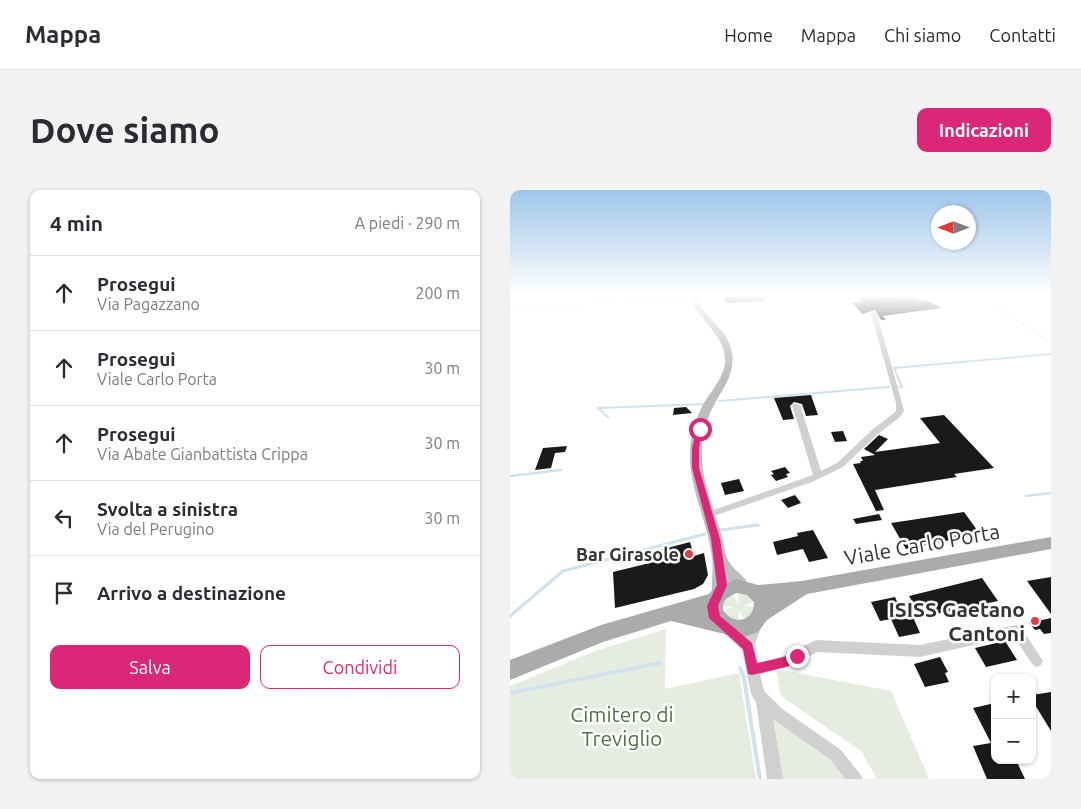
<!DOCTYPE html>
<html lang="it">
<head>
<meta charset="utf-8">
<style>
  body { margin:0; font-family:Ubuntu,sans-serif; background:#f2f2f3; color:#2b2b33 }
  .controls { position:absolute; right:15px; bottom:15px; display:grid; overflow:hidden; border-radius:10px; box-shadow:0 1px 4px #0004 }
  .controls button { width:45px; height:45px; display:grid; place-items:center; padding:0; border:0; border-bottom:1px solid #e1e1e2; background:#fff; color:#2b2b33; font:25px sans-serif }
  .compass { position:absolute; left:421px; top:15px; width:45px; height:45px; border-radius:50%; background:#fff; box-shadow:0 1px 4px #0004; rotate:270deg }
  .stop { position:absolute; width:15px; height:15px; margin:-11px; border:4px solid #db2777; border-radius:50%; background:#fff }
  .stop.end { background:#db2777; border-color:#fff; box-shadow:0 1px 5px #0008 }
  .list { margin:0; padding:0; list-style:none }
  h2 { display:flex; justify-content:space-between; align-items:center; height:65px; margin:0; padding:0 20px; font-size:21px }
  h2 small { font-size:16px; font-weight:400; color:#7c7c81 }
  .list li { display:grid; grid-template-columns:32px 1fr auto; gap:15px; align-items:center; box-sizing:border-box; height:75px; padding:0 20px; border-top:1px solid #e1e1e2 }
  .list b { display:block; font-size:19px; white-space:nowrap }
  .list p { margin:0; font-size:16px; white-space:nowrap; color:#7c7c81 }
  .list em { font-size:16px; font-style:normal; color:#7c7c81 }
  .actions { display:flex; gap:10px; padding:15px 20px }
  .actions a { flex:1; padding:11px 0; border:1px solid #db2777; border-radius:10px; text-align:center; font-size:18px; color:#db2777 }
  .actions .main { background:#db2777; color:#fff }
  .icon { flex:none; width:28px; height:28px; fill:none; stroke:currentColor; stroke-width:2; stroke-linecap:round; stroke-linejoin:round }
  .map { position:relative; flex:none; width:541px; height:589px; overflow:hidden; border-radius:10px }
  header { display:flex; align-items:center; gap:30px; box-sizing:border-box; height:70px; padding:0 25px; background:#fff; border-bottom:1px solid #e1e1e2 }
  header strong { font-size:24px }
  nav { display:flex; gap:28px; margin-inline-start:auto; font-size:18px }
  .intro { display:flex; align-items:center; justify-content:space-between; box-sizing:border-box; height:120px; padding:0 30px }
  h1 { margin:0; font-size:35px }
  .button { padding:12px 22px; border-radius:10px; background:#db2777; color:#fff; font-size:18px; font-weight:700 }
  main { display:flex; gap:30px; padding:0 30px }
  aside { flex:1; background:#fff; border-radius:10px; box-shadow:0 1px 4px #0004 }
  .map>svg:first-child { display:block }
  .green { fill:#e6ecdf }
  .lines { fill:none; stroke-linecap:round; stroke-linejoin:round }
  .stream-far4 { stroke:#cfe2ee; stroke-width:1 }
  .stream-far3 { stroke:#cfe2ee; stroke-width:2 }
  .stream-far2 { stroke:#cfe2ee; stroke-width:2.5 }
  .stream-far1 { stroke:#cfe2ee; stroke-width:3 }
  .stream { stroke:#cfe2ee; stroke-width:4 }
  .building { fill:#1a1a1a }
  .street { fill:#d0d0d0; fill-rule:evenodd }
  .secondary { fill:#bdbdbd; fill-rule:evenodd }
  .primary { fill:#ababab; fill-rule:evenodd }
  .route { fill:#db2777 }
  .poi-dot { fill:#e63946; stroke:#fff; stroke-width:2 }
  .labels { text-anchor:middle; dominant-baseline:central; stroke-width:5; stroke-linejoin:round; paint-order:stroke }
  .poi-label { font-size:18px; font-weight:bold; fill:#333; stroke:#fff; text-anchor:end }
  .near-street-label { font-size:21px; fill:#333; stroke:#fff }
  .near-poi-label { font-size:21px; font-weight:bold; fill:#333; stroke:#fff; text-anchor:end }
  .near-park-label { font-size:21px; fill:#56703f; stroke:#fff }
</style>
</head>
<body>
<header>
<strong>Mappa</strong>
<nav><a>Home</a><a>Mappa</a><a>Chi siamo</a><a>Contatti</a></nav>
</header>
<div class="intro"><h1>Dove siamo</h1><a class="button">Indicazioni</a></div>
<main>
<aside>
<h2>4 min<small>A piedi · 290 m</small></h2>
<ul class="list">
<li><svg class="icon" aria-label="ahead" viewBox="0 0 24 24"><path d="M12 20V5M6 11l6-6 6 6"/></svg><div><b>Prosegui</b><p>Via Pagazzano</p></div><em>200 m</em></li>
<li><svg class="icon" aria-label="ahead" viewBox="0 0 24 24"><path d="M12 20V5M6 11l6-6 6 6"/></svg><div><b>Prosegui</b><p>Viale Carlo Porta</p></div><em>30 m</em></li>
<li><svg class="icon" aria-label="ahead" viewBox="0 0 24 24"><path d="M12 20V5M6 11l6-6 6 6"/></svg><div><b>Prosegui</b><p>Via Abate Gianbattista Crippa</p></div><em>30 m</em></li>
<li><svg class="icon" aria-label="left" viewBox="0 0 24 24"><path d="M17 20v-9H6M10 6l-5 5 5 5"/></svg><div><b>Svolta a sinistra</b><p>Via del Perugino</p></div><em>30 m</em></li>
<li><svg class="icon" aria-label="arrive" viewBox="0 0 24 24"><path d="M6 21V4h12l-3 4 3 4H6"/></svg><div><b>Arrivo a destinazione</b></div></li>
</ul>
<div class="actions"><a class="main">Salva</a><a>Condividi</a></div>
</aside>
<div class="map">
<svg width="541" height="589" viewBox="0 0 541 589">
  <rect width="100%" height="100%" fill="#fff"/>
  <g class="green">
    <path d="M228,402L238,404L244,411L234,416L246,417L235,430L229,421L228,432L212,423L222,417H211L213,411L222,404L228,413Z"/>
    <path d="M156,439L155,499L229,483L246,589H0V496L88,460Z"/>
    <path d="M267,479L381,501L419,589H367L351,561L271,506L266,480Z"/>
    <path d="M261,527L313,561L341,589H271Z"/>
  </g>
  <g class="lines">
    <g class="stream-far4">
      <path d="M289,106L292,110L379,106"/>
      <path d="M468,106L541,152"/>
      <path d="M0,119L126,111"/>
    </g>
    <g class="stream-far3">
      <path d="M390,197H392L384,178L541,164"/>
      <path d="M209,211L379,197"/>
      <path d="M98,227L88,218L195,214"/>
    </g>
    <g class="stream-far2">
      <path d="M0,286L51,280"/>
      <path d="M516,306L541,303"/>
    </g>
    <g class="stream-far1">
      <path d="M210,340L248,335"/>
      <path d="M0,426L53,381L195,344"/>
    </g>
    <g class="stream">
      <path d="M230,478L234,488L250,589"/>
      <path d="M0,503L150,473"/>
    </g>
  </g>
  <g class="building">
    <path d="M214,106H255V111L215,113Z"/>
    <path d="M405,106L409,111L417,110L431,118L373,126L376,130H371L365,120L352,124L343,113L352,112L349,108Z"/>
    <path d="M301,205L308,225L296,226L292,214L284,212L280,216L284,229L273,230L264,208Z"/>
    <path d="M176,217L182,223L163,225L164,218Z"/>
    <path d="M434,225L484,278L444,284L447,287L365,300L374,320L366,321L343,274L351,273L350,271H353L351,267L365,265L354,259L369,245L378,249L365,262L430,253L410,228Z"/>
    <path d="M333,241L337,251L325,252L321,242Z"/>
    <path d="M57,256L55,262L45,263L41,278L25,280L33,258Z"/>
    <path d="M275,277L280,283L276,284L278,287L266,291L261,285L264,284L261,281Z"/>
    <path d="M229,289L234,301L215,305L211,293Z"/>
    <path d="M285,305L291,313L278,318L271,310Z"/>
    <path d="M454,322L470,344L396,359L381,333Z"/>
    <path d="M369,324L372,330L346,334L343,329Z"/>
    <path d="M303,340L318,368L299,372L293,359L267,365L263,352L288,346L287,343Z"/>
    <path d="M180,352L184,366L194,363L198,385L193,394L184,399L105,418L103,382L148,371L146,361Z"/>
    <path d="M541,387V424L517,391Z"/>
    <path d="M472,388L488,411L411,427L399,406Z"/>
    <path d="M385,407L395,429L403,427L410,443L389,447L381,429L370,431L361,412Z"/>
    <path d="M541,428V443L534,444L530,439L525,440L519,433Z"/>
    <path d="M495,451L507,470L476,477L465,458Z"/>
    <path d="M430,467L438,482L435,483L439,492L415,497L404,474Z"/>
    <path d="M541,502V541L522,510V505Z"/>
    <path d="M485,513V570H506L515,589H477L463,556L481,553L463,518Z"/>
  </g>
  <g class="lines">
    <g class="street">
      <path d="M175,106L185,107L183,108L125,111L123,110L125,109Z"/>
      <path d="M364,122L367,124L392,213L394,221L390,227L368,244L333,277L302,292L201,327H195L193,325L195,323L303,285L282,215L284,214H288L290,215L311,281L327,273L362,240L384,223L386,221V213L361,124Z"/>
      <path d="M246,430L250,431L252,435L244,457L248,473L274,466L306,450L410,455L506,435L510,436L533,471L531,475L527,477L523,475L503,446L410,467L307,462L280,476L250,484L254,501L271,518L331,560L350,584L353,589H335L321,570L263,529L273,589H257L246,512L241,504L232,460L213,443L211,439L213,435L217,434L221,435L236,447L242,431Z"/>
    </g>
    <path class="secondary" d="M180,106H186C193,128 219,139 222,163C226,188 207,204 199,226C183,268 197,300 210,340C213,349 214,362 218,370C223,380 235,386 240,396L238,401C228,404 225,398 219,391L215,409L209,411L203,409C200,402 204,378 202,368C197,325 171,285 183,241C186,231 189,221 194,213C202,200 214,187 215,172C216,143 187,131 180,106Z"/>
    <path class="primary" d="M541,347V359L297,404L257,430L248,442L231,448L161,431L93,452L0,490V470L91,435L199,404L204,398L226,389L248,395L292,391ZM227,403L237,405L244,412C244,432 223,436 213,420C212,409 218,407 227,403Z"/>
  </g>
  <linearGradient id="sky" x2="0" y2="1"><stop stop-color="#9ec6ea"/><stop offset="0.56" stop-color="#fff"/><stop offset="1" stop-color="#fff" stop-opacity="0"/></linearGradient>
  <rect width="541" height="188" fill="url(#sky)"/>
  <path class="route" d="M187,238L193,239L189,258V278L210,349L217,395L208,416L210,426L242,453L247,473L274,467L287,461L291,462V470L276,477L242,485L238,484L233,459L199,428L197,416L207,395L201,349L182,278V258Z"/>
  <g class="poi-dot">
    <circle cx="179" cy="364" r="5"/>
    <circle cx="525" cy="431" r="5"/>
  </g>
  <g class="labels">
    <g class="poi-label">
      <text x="169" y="364">Bar Girasole</text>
    </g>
    <g class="near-street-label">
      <text transform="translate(412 354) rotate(-10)">Viale Carlo Porta</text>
    </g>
    <g class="near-poi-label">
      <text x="515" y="419">ISISS Gaetano<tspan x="515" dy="24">Cantoni</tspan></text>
    </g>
    <g class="near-park-label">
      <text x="112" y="524">Cimitero di<tspan x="112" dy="24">Treviglio</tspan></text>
    </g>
  </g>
</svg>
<div class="controls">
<button>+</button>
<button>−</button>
</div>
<svg class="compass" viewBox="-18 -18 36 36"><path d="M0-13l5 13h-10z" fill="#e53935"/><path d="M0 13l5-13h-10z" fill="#7c7c81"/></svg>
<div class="stop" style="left:190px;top:239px"></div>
<div class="stop end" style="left:287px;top:466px"></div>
</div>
</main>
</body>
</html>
